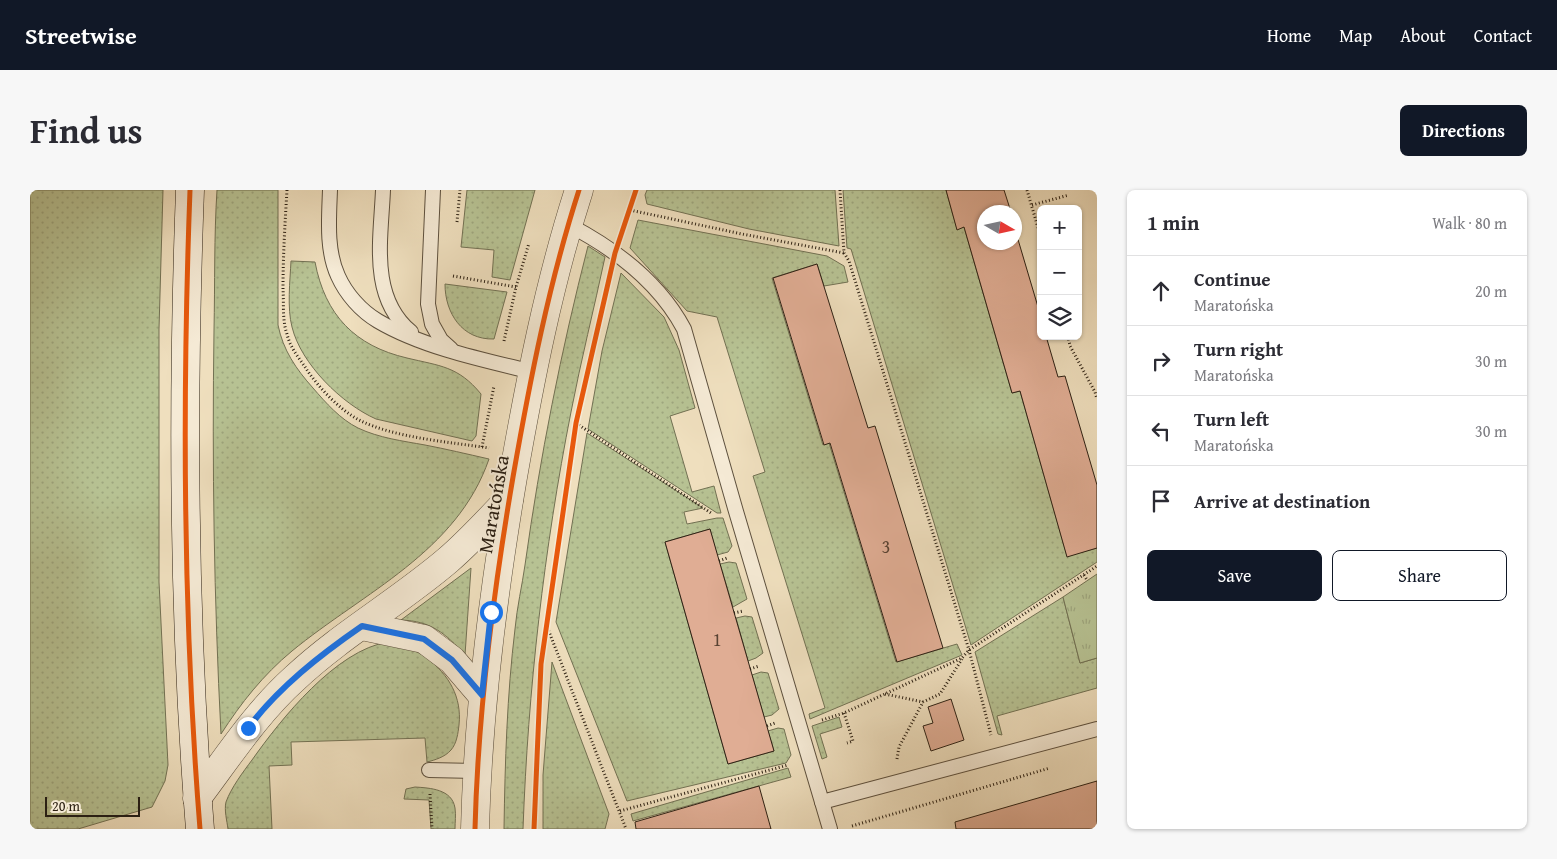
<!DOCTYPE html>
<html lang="en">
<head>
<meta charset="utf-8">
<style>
  body { margin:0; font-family:"Gentium Book Plus",serif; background:#f7f7f7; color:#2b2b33 }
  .controls { position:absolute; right:15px; top:15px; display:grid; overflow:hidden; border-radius:8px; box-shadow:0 1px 4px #0004 }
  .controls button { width:45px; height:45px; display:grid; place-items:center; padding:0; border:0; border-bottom:1px solid #e1e1e2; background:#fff; color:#2b2b33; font:25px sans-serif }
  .compass { position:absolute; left:947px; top:15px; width:45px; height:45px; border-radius:50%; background:#fff; box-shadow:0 1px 4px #0004; rotate:99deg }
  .scale { position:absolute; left:15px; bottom:12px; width:95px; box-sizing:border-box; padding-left:5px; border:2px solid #2c2013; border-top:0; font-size:14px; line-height:18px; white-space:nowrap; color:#2c2013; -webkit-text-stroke:4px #f5ead5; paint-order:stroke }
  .stop { position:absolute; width:15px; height:15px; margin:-11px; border:4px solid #1a73e8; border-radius:50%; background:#fff }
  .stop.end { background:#1a73e8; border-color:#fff; box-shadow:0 1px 5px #0008 }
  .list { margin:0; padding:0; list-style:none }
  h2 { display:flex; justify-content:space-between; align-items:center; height:65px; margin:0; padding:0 20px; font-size:21px }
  h2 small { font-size:16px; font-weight:400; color:#7c7c81 }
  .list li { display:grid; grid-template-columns:32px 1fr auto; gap:15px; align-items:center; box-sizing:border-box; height:70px; padding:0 20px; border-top:1px solid #e1e1e2 }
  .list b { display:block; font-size:19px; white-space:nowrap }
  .list p { margin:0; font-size:16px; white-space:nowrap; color:#7c7c81 }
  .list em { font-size:16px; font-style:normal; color:#7c7c81 }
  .actions { display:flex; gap:10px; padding:15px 20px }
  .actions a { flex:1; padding:11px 0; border:1px solid #111827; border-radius:8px; text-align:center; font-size:18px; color:#111827 }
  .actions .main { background:#111827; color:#fff }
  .icon { flex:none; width:28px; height:28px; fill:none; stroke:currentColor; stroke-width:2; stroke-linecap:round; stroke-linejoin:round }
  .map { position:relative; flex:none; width:1067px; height:639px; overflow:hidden; border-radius:8px }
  header { display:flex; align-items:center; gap:30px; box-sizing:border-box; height:70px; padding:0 25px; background:#111827; color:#fff }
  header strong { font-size:24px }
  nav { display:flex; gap:28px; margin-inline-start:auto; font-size:18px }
  .intro { display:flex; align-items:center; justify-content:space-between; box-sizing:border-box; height:120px; padding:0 30px }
  h1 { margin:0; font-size:35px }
  .button { padding:12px 22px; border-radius:8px; background:#111827; color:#fff; font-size:18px; font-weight:700 }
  main { display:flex; gap:30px; padding:0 30px }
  aside { flex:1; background:#fff; border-radius:8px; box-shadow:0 1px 4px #0004 }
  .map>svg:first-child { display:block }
  .grass { fill:url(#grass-dots); stroke:#727153 }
  .park { fill:url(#park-tufts); stroke:#727153 }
  .building { fill:#e0ad94; stroke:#2c2013 }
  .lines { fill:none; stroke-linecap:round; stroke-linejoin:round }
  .service-casing { stroke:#5d503e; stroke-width:16 }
  .tertiary-casing { stroke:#5d503e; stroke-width:29 }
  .secondary-casing { stroke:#2c2013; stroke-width:29 }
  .path { stroke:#2c2013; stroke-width:3; stroke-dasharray:1 2.5; stroke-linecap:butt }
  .service { stroke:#f5ead5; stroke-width:14 }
  .tertiary { stroke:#f5ead5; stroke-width:28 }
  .secondary { stroke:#f5ead5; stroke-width:28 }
  .cycleway-casing { stroke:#f5ead5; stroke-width:8 }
  .cycleway { stroke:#e8590c; stroke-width:5 }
  .route { stroke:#1a73e8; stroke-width:6 }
  .labels { text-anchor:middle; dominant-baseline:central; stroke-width:4; stroke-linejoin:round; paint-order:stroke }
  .number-label { font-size:18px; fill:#594333 }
  .street-label { font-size:20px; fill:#2c2013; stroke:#f5ead5 }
</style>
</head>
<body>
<header>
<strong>Streetwise</strong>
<nav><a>Home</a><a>Map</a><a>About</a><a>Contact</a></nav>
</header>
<div class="intro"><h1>Find us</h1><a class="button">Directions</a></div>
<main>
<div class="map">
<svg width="1067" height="639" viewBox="0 0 1067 639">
  <defs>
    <pattern id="grass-dots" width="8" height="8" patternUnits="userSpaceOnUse" patternTransform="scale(1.25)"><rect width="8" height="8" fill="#b7c293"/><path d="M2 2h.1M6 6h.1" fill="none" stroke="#9ea67e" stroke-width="1.8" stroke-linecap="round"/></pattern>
    <pattern id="park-tufts" width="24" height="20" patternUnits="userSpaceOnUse" patternTransform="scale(1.25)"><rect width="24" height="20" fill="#b7c293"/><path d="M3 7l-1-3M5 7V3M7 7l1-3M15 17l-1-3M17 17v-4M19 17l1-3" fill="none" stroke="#9ea67e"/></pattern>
  </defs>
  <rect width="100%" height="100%" fill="#efdfbe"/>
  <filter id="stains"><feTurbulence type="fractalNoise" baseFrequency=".004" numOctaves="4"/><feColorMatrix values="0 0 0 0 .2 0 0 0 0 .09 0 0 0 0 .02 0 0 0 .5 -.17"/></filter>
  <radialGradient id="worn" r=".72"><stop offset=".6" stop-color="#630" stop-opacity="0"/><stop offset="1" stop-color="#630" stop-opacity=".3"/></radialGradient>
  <g class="grass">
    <path d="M0,0H133L129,139V392L138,575L135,591L122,617L48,639H0Z"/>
    <path d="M187,0H248V135C253,160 266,179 283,198C296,213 310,229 328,238C349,248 373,251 395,255C416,259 437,264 459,269C427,362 334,402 262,461C233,485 211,513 191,544C184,409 182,275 184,140C185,93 184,47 187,0Z"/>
    <path d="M437,0H505L480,90L462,87L464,60L431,57Z"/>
    <path d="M617,0H805L809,56L719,39L617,14L615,5Z"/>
    <path d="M813,0H916L927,39L934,37L982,203L990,201L1037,366L1067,358V372L941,455L821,59L817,58Z"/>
    <path d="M608,30L797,66L814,76L818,92L794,96L787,74L742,88L793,255L799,253L866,472L927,454L932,465L780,529L779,524L795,518L723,286L735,282L687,127L657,121L600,58Z"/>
    <path d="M558,56L575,67C564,119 551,170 541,222C514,359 498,500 493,639H474C475,572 477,505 485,439C487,417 492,396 495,375C510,267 531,161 558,56Z"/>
    <path d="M261,71L285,72C295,125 325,156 377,168C410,176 428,176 451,204L446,246L442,251L346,229C312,214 271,174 262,137C257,118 260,91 261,71Z"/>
    <path d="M591,83L634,127L649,160L665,218L640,226L662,302L684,296L691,323H687L558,239L572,161Z"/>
    <path d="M415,94L477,102L464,149C432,150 415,123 415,94Z"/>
    <path d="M557,243L673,318L654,322L657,334L687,328H693L702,356L698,362L687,365L680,339L635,352L698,574L744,561L738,541L748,538L754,539L761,565L756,573L597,611L526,432Z"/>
    <path d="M699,372L706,373L717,409L703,417L690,374Z"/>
    <path d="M441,378L435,465C415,443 401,431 371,430Z"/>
    <path d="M1033,407L1050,473L1067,468V498L967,526L972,545L968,544L945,462Z"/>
    <path d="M715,426L722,427L733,463L726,468L718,471L706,428Z"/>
    <path d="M358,452C371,456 385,459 397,468C419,485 432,507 429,535C428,543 427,553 421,560C415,567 405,570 397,572L395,548L261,552L262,575L239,576L242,639H198C197,631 194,620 196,612C201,598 213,582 222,570C251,529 306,460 358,452Z"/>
    <path d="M522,472L579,624L575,639H513V585Z"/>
    <path d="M731,482L738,483L749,519L742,525L734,527L722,485Z"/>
    <path d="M809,527L812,537L790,544L797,567L792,569L782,536Z"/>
    <path d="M758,578L761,587L603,631L601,624Z"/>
    <path d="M385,597C400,598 422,599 425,618C426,625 425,632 425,639H401L399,610L374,609L376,599Z"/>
  </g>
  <path class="park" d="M1067,384V468L1050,473L1033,407Z"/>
  <g class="building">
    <path d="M916,0H974L981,22H954V52H984V36L1011,127V146H1016L1028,187L1035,186L1067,295V358L1037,367L990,201L982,203L934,37L927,40Z"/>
    <path d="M787,74L838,238L845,236L913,458L867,472L800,253L794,255L743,88Z"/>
    <path d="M680,339L744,561L698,574L635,352Z"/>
    <path d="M921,509L934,550L901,561L893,536L903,533L898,517Z"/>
    <path d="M1067,591V639H926L925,632Z"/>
    <path d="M729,596L741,639H606L605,632Z"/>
  </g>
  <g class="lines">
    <defs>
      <g id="service">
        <path d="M300,0C299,28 296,60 308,86C316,104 331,121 348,131C392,157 453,170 503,182"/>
        <path d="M353,0C351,49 339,107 381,142"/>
        <path d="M403,0L398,114L402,134L411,150L421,159"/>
        <path d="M539,35C585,59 629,92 654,139L705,318L792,612L1067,539"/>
        <path d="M399,580L446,581"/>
        <path d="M792,612L800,639"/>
      </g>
      <g id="tertiary">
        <path d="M332,436L394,449L422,470L452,505"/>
        <path d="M167,608C198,567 226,523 265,488C312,444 369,412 418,370C440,351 459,330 479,309"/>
        <path d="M445,639C448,520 463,404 483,287C500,190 519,93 549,0"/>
      </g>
      <path id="secondary" d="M160,0C152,213 153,427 170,639"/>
    </defs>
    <use href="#service" class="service-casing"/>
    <use href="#tertiary" class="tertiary-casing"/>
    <use href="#secondary" class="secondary-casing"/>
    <g class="path">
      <path d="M257,0C255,33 253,66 253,99C254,113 252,130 257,144C260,158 270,169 277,180C290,199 309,219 329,230C365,248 420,252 459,258"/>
      <path d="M810,0L814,63L819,71L939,460L961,545"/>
      <path d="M997,0L1011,48"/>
      <path d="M1002,15L1039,5"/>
      <path d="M600,20L712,44L814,63"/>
      <path d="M427,32L430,0"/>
      <path d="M423,86L486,97"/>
      <path d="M1038,146L1040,156L1065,202L1067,209"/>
      <path d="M474,151L486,97L499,53"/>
      <path d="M546,233L681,323"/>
      <path d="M452,257L464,196"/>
      <path d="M689,371L697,368"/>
      <path d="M1054,385L1057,390"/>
      <path d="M704,423L713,421"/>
      <path d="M516,434L596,639"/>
      <path d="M720,479L729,476"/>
      <path d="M855,504L893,512"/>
      <path d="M814,523L823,551L817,553"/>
      <path d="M792,530L814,523L932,468L939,460L1067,376"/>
      <path d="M737,536L745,533"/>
      <path d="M867,569L869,557L893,512L910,504L932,469"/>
      <path d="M400,604L402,639"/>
      <path d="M590,621L758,575"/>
      <path d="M822,636L1020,578"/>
    </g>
    <use href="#service" class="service"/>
    <use href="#tertiary" class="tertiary"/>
    <use href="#secondary" class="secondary"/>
    <defs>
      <g id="cycleway">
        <path d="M160,0C152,213 153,427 170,639"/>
        <path d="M445,639C448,520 463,404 483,287C500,190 519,93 549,0"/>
        <path d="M504,639L511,474L546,233L585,63L606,0"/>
      </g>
    </defs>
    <use href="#cycleway" class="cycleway-casing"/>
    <use href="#cycleway" class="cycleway"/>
  </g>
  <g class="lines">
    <path class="route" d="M218,538C249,497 290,465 332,436L394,449L422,470L452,505L461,422"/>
  </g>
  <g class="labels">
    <g class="number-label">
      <text x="856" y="356">3</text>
      <text x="687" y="449">1</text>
    </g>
    <g class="street-label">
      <text transform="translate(463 314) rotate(-80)">Maratońska</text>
    </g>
  </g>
  <rect width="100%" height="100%" filter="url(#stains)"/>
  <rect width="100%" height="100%" fill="url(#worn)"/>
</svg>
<div class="controls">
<button>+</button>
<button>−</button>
<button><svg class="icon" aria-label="layers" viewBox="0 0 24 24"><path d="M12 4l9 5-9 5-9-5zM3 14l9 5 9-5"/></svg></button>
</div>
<svg class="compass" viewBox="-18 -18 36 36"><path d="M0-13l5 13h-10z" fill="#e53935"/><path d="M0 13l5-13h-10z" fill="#7c7c81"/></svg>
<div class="scale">20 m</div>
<div class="stop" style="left:461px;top:422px"></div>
<div class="stop end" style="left:218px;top:538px"></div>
</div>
<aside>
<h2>1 min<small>Walk · 80 m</small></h2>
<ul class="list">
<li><svg class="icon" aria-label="ahead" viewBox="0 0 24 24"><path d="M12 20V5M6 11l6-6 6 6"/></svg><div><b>Continue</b><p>Maratońska</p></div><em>20 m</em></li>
<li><svg class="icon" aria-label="right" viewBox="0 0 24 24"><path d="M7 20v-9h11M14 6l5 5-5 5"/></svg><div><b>Turn right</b><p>Maratońska</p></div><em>30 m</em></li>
<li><svg class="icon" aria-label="left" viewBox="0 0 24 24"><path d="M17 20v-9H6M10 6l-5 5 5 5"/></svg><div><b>Turn left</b><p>Maratońska</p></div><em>30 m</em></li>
<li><svg class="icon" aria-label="arrive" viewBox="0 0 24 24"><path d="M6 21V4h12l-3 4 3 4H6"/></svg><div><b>Arrive at destination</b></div></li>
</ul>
<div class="actions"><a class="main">Save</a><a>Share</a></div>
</aside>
</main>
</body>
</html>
